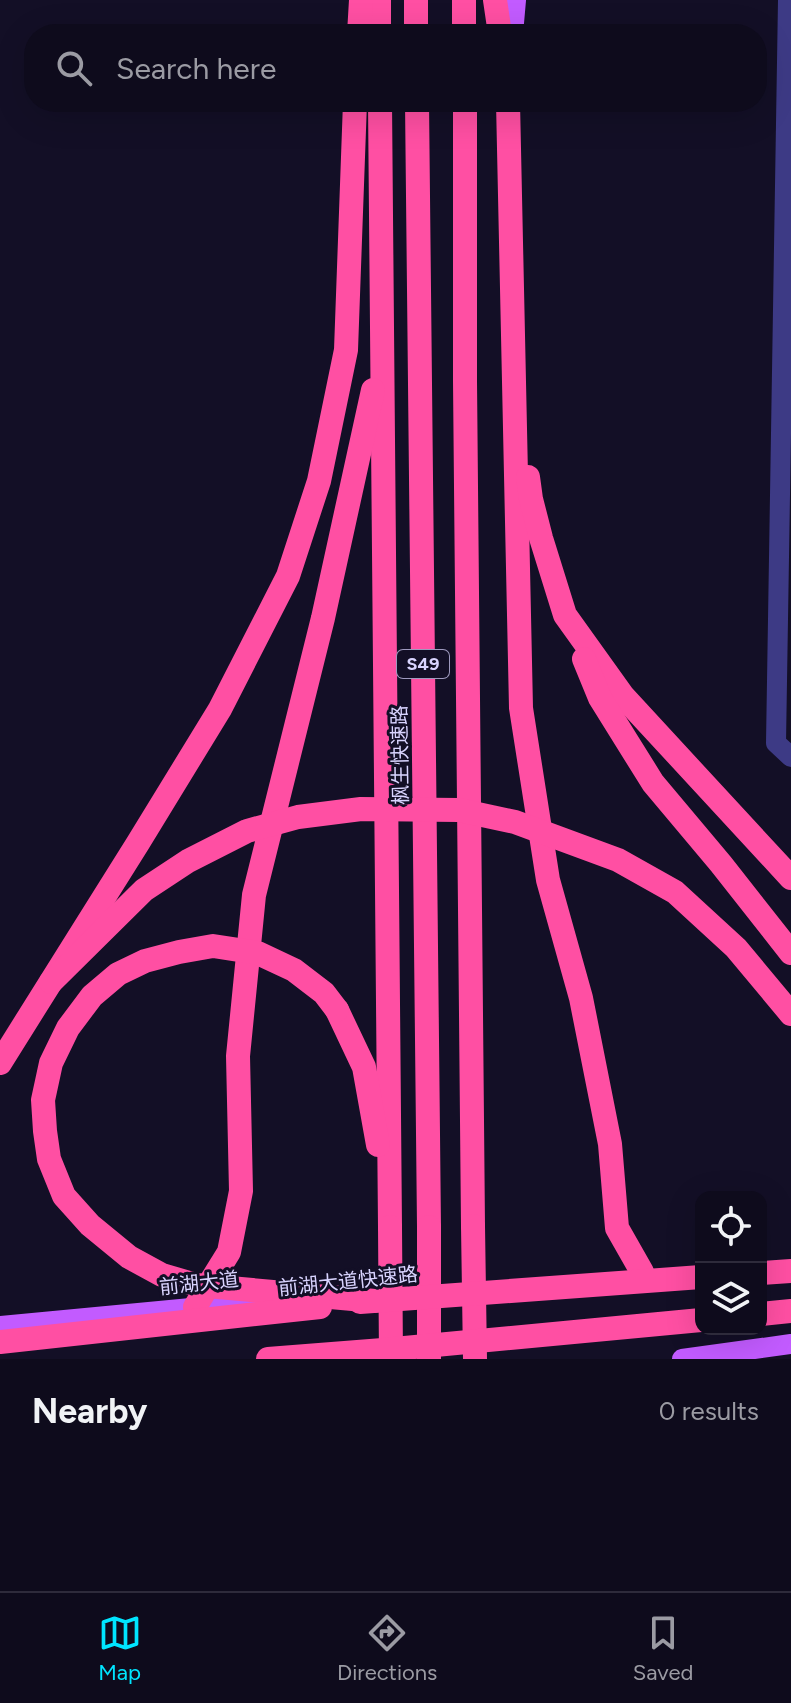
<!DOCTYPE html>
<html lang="en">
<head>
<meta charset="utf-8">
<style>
  body { margin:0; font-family:Figtree,"Noto Sans SC",sans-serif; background:#171425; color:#f1f3f6 }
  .controls { position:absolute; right:24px; bottom:24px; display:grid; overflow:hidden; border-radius:16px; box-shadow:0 8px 32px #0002 }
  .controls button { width:72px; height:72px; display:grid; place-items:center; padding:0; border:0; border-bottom:2px solid #2e2b3b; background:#0e0b1c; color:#f1f3f6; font:40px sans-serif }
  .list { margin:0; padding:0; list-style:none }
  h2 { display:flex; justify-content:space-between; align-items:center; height:104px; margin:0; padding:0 32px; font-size:34px }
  h2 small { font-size:26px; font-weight:400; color:#9b9ba3 }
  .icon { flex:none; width:44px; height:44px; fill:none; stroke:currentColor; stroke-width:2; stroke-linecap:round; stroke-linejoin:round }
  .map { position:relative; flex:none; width:791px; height:1359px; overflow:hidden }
  .search { position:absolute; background:#0e0b1c; box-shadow:0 8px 32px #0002; left:24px; right:24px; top:24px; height:88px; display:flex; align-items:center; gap:20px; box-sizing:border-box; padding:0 28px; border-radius:32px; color:#9b9ba3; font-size:30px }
  .sheet { height:232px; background:#0e0b1c }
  nav { display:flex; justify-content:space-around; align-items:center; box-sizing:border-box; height:112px; border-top:2px solid #2e2b3b; background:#0e0b1c; font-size:22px; color:#9b9ba3 }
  nav a { display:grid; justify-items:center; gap:4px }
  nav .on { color:#00e5ff }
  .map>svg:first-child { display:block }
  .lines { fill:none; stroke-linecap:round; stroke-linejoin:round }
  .street { stroke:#3d3a85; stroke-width:20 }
  .primary { stroke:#c25bff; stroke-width:20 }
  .highway { stroke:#ff4fa3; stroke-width:24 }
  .highway-bridge { stroke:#ff4fa3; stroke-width:24 }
  .labels { text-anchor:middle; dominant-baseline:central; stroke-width:6; stroke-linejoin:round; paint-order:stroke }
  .shield { fill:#130f26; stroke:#9e99be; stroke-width:2 }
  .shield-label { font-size:18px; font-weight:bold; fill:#d9d4ff }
  .street-label { font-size:20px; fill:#d9d4ff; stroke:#130f26 }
</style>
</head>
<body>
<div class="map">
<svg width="791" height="1359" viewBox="0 0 791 1359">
  <rect width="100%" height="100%" fill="#130f26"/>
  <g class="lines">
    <path class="street" d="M788,0L776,743L791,757"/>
    <g class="primary">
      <path d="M513,34L516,0"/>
      <path d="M0,1326L275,1300"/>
      <path d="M682,1359L791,1344"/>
    </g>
    <g class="highway">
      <path d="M379,0V34"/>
      <path d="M416,0V34"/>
      <path d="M464,0V34"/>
      <path d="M495,0L500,34"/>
      <path d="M359,34L361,0"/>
      <path d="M380,102L390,1227"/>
      <path d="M417,102L429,1227"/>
      <path d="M465,102V381L473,1226"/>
      <path d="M508,102L521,708L548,880L581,998L610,1144L617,1228L642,1272"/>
      <path d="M528,477L531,499L541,538L565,615L623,696L791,878"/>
      <path d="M584,659L600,698L653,783L721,864L791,953"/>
      <path d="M337,1010L364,1067L378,1145"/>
      <path d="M0,1063L138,843L220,709L288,576L319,481L346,350L355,102"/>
      <path d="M761,1273L791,1271"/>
      <path d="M195,1307L229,1252L241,1191L238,1056L254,895L323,618L373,390"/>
      <path d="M761,1314L791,1311"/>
    </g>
    <g class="highway-bridge">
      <path d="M51,982L144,890L188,861L247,831L298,817L361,809L459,810L515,822L618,860L675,892L736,948L791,1014"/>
      <path d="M337,1010L324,993L294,970L258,953L213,946L179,952L145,961L118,974L92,996L68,1028L51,1063L43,1100L45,1131L49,1159L64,1196L90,1225L129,1257L162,1275L196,1285L375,1301"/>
      <path d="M473,1226L475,1359"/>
      <path d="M390,1227L391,1359"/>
      <path d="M429,1227V1359"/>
      <path d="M360,1302L701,1277"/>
      <path d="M0,1342L320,1307"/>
      <path d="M268,1359L383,1350L701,1320"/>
    </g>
  </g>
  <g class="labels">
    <rect class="shield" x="397" y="650" width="52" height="28" rx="6"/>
    <g class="shield-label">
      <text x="423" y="664">S49</text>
    </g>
    <g class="street-label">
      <text transform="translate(400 755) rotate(-91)">枫生快速路</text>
      <text transform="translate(348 1281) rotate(-6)">前湖大道快速路</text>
      <text transform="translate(199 1283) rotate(-6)">前湖大道</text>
    </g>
  </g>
</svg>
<div class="controls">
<button><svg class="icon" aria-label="locate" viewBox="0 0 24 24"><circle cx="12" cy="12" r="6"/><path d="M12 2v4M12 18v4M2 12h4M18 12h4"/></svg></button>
<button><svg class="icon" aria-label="layers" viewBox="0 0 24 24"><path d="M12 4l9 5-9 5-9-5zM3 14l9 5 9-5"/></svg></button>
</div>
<div class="search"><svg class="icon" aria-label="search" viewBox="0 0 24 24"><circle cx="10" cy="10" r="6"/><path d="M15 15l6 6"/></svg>Search here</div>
</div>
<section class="sheet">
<h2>Nearby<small>0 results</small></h2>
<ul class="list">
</ul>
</section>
<nav>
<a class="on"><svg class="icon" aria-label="map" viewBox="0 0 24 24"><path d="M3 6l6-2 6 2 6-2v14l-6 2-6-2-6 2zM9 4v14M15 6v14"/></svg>Map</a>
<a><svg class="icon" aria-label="directions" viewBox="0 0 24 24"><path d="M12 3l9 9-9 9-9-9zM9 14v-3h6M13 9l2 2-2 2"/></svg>Directions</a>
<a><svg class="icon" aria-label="saved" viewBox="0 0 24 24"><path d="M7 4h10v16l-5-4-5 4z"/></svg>Saved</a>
</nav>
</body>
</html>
